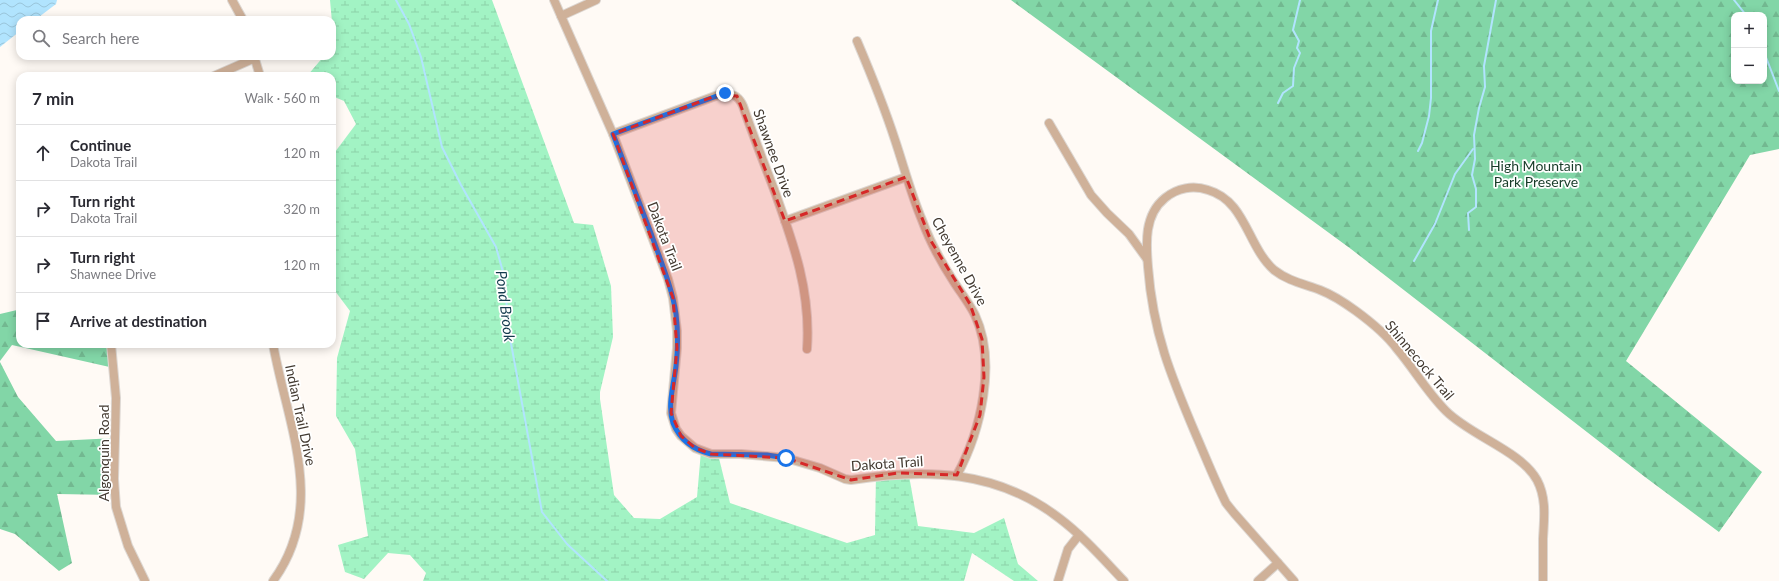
<!DOCTYPE html>
<html lang="en">
<head>
<meta charset="utf-8">
<style>
  body { margin:0; font-family:Lato,sans-serif; background:#f2f2f3; color:#2b2b33 }
  .controls { position:absolute; right:12px; top:12px; display:grid; overflow:hidden; border-radius:8px; box-shadow:0 2px 10px #0003 }
  .controls button { width:36px; height:36px; display:grid; place-items:center; padding:0; border:0; border-bottom:1px solid #e1e1e2; background:#fff; color:#2b2b33; font:20px sans-serif }
  .stop { position:absolute; width:12px; height:12px; margin:-9px; border:3px solid #1a73e8; border-radius:50%; background:#fff }
  .stop.end { background:#1a73e8; border-color:#fff; box-shadow:0 1px 4px #0008 }
  .list { margin:0; padding:0; list-style:none }
  h2 { display:flex; justify-content:space-between; align-items:center; height:52px; margin:0; padding:0 16px; font-size:17px }
  h2 small { font-size:13px; font-weight:400; color:#7c7c81 }
  .list li { display:grid; grid-template-columns:26px 1fr auto; gap:12px; align-items:center; box-sizing:border-box; height:56px; padding:0 16px; border-top:1px solid #e1e1e2 }
  .list b { display:block; font-size:15px; white-space:nowrap }
  .list p { margin:0; font-size:13px; white-space:nowrap; color:#7c7c81 }
  .list em { font-size:13px; font-style:normal; color:#7c7c81 }
  .icon { flex:none; width:22px; height:22px; fill:none; stroke:currentColor; stroke-width:2; stroke-linecap:round; stroke-linejoin:round }
  .map { position:relative; flex:none; width:1779px; height:581px; overflow:hidden }
  .search { position:absolute; background:#fff; box-shadow:0 2px 10px #0003; left:16px; top:16px; width:320px; height:44px; display:flex; align-items:center; gap:10px; box-sizing:border-box; padding:0 14px; border-radius:12px; color:#7c7c81; font-size:15px }
  .panel { position:absolute; background:#fff; box-shadow:0 2px 10px #0003; left:16px; top:72px; width:320px; height:276px; border-radius:12px }
  .map>svg:first-child { display:block }
  .forest { fill:url(#forest-firs); fill-rule:evenodd }
  .wetland { fill:url(#wetland-marsh) }
  .water { fill:url(#water-waves) }
  .lines { fill:none; stroke-linecap:round; stroke-linejoin:round }
  .stream { stroke:#b1e4fe; stroke-width:2 }
  .street-casing { stroke:#ddd7d2; stroke-width:10 }
  .street { stroke:#cfb199; stroke-width:8 }
  .route { stroke:#1a73e8; stroke-width:5 }
  .marked { fill:#d62828; fill-opacity:0.2; stroke:#d62828; stroke-width:3; stroke-dasharray:8 5; stroke-linejoin:round }
  .labels { text-anchor:middle; dominant-baseline:central; stroke-width:3.5; stroke-linejoin:round; paint-order:stroke }
  .street-label { font-size:14px; fill:#433a31; stroke:#fff }
  .park-label { font-size:14px; fill:#183c29; stroke:#fff }
  .water-label { font-size:15px; font-style:italic; fill:#133b4d; stroke:#fff }
</style>
</head>
<body>
<div class="map">
<svg width="1779" height="581" viewBox="0 0 1779 581">
  <defs>
    <pattern id="forest-firs" width="22" height="20" patternUnits="userSpaceOnUse"><rect width="22" height="20" fill="#82d6a7"/><path d="M5 1l3.5 6h-7zM16 11l3.5 6h-7z" fill="#72b890"/></pattern>
    <pattern id="wetland-marsh" width="20" height="14" patternUnits="userSpaceOnUse"><rect width="20" height="14" fill="#a2f3c4"/><path d="M1 5h8M5 5V1M11 12h8M15 12V8" fill="none" stroke="#8dd1a9"/></pattern>
    <pattern id="water-waves" width="16" height="10" patternUnits="userSpaceOnUse"><rect width="16" height="10" fill="#b1e4fe"/><path d="M0 5q4-4 8 0t8 0" fill="none" stroke="#99c4da"/></pattern>
  </defs>
  <rect width="100%" height="100%" fill="#fffaf5"/>
  <g class="forest">
    <path d="M1011,0H1779V149L1750,155L1626,361L1762,472L1719,532L1645,477L1351,249ZM1734,15H1764V81H1734Z"/>
    <path d="M17,310L20,311V344H110L114,368L12,345L0,361V314Z"/>
    <path d="M0,362L18,397L56,441L116,438L114,495L57,494L72,563L59,571L15,534L0,529Z"/>
  </g>
  <path class="wetland" d="M330,0H492L574,223L593,225L611,286L613,337L600,392V399L614,495L634,518L660,519L697,497L701,451L717,450L730,503L847,543L875,535L876,474L908,470L918,526L974,533L1004,518L1018,564L1038,581H1014L972,553L964,581H423L426,573L410,555L388,553L364,579L345,572L338,545L368,536L355,449L336,416L337,358L350,311L332,287V156L356,124L344,101L332,96V76H307L324,56H332V46L334,44Z"/>
  <path class="water" d="M0,0H57L56,4L35,20H20V31L0,47Z"/>
  <g class="lines">
    <g class="stream">
      <path d="M396,0L409,24L421,57L442,147L461,185L496,247L505,279L508,327L542,512L567,544L607,581"/>
      <path d="M1734,0L1746,15"/>
      <path d="M1764,52L1779,91"/>
      <path d="M1278,103L1283,93L1293,86L1294,68L1300,53L1297,48L1299,41L1293,30L1300,0"/>
      <path d="M1418,151L1422,143L1429,116L1431,98V31L1438,0"/>
      <path d="M1469,230L1468,213L1476,207V189L1472,175L1475,159L1474,135L1479,108L1485,87L1484,66L1496,0"/>
      <path d="M1414,261L1435,224L1455,174L1473,149"/>
    </g>
    <defs>
      <g id="street">
        <path d="M232,0L243,20"/>
        <path d="M554,0L613,134L668,279L673,298L677,331V348L671,413L676,429L681,436L695,448L711,454H741L786,458L820,468L845,479L851,480C925,468 997,470 1059,518C1083,536 1103,559 1124,581"/>
        <path d="M561,16L596,0"/>
        <path d="M857,41C871,74 884,106 895,140C904,167 911,194 922,220C930,242 941,262 954,282C961,293 969,303 975,315C997,362 981,431 957,475"/>
        <path d="M254,56L260,76"/>
        <path d="M214,76L255,58"/>
        <path d="M1049,123L1091,195L1107,213L1129,234L1147,259"/>
        <path d="M613,134L718,95C730,92 738,94 743,106C753,135 764,163 775,192C794,245 811,292 807,349"/>
        <path d="M785,221L906,177"/>
        <path d="M111,344L116,398L114,479L116,507L128,546L145,581"/>
        <path d="M273,344C287,424 328,506 273,581"/>
        <path d="M1058,581L1068,549L1079,535"/>
        <path d="M1258,581L1278,563"/>
        <path d="M1294,581L1234,513L1226,503C1215,481 1206,458 1196,435C1171,376 1153,333 1148,267C1146,243 1144,215 1165,198C1177,188 1193,185 1208,190C1246,201 1247,246 1274,270C1288,281 1304,284 1320,290C1333,295 1345,303 1356,311C1371,322 1386,334 1397,349C1414,369 1427,392 1446,411C1471,436 1521,451 1537,480C1547,499 1544,519 1543,539C1543,553 1543,567 1543,581"/>
      </g>
    </defs>
    <use href="#street" class="street-casing"/>
    <use href="#street" class="street"/>
  </g>
  <g class="lines">
    <path class="route" d="M725,93L613,134C626,168 639,202 652,236C661,262 672,287 676,314C678,331 678,349 676,366C674,384 667,405 673,423C680,440 694,450 711,454L767,455L786,458"/>
  </g>
  <path class="marked" d="M718,95L737,96L785,221L906,177L931,241L970,304L982,339L984,377L980,415L957,475L898,473L851,480L786,458L711,454L695,448L681,436L671,413L677,348L673,298L613,134Z"/>
  <g class="labels">
    <g class="street-label">
      <text transform="translate(774 153) rotate(70)">Shawnee Drive</text>
      <text transform="translate(665 236) rotate(69)">Dakota Trail</text>
      <text transform="translate(960 261) rotate(61)">Cheyenne Drive</text>
      <text transform="translate(1420 360) rotate(50)">Shinnecock Trail</text>
      <text transform="translate(301 415) rotate(78)">Indian Trail Drive</text>
      <text transform="translate(103 453) rotate(-90)">Algonquin Road</text>
      <text transform="translate(887 463) rotate(-4)">Dakota Trail</text>
    </g>
    <g class="park-label">
      <text x="1536" y="165">High Mountain<tspan x="1536" dy="16">Park Preserve</tspan></text>
    </g>
    <g class="water-label">
      <text transform="translate(506 306) rotate(83)">Pond Brook</text>
    </g>
  </g>
</svg>
<div class="controls">
<button>+</button>
<button>−</button>
</div>
<div class="stop" style="left:786px;top:458px"></div>
<div class="stop end" style="left:725px;top:93px"></div>
<div class="search"><svg class="icon" aria-label="search" viewBox="0 0 24 24"><circle cx="10" cy="10" r="6"/><path d="M15 15l6 6"/></svg>Search here</div>
<section class="panel">
<h2>7 min<small>Walk · 560 m</small></h2>
<ul class="list">
<li><svg class="icon" aria-label="ahead" viewBox="0 0 24 24"><path d="M12 20V5M6 11l6-6 6 6"/></svg><div><b>Continue</b><p>Dakota Trail</p></div><em>120 m</em></li>
<li><svg class="icon" aria-label="right" viewBox="0 0 24 24"><path d="M7 20v-9h11M14 6l5 5-5 5"/></svg><div><b>Turn right</b><p>Dakota Trail</p></div><em>320 m</em></li>
<li><svg class="icon" aria-label="right" viewBox="0 0 24 24"><path d="M7 20v-9h11M14 6l5 5-5 5"/></svg><div><b>Turn right</b><p>Shawnee Drive</p></div><em>120 m</em></li>
<li><svg class="icon" aria-label="arrive" viewBox="0 0 24 24"><path d="M6 21V4h12l-3 4 3 4H6"/></svg><div><b>Arrive at destination</b></div></li>
</ul>
</section>
</div>
</body>
</html>
